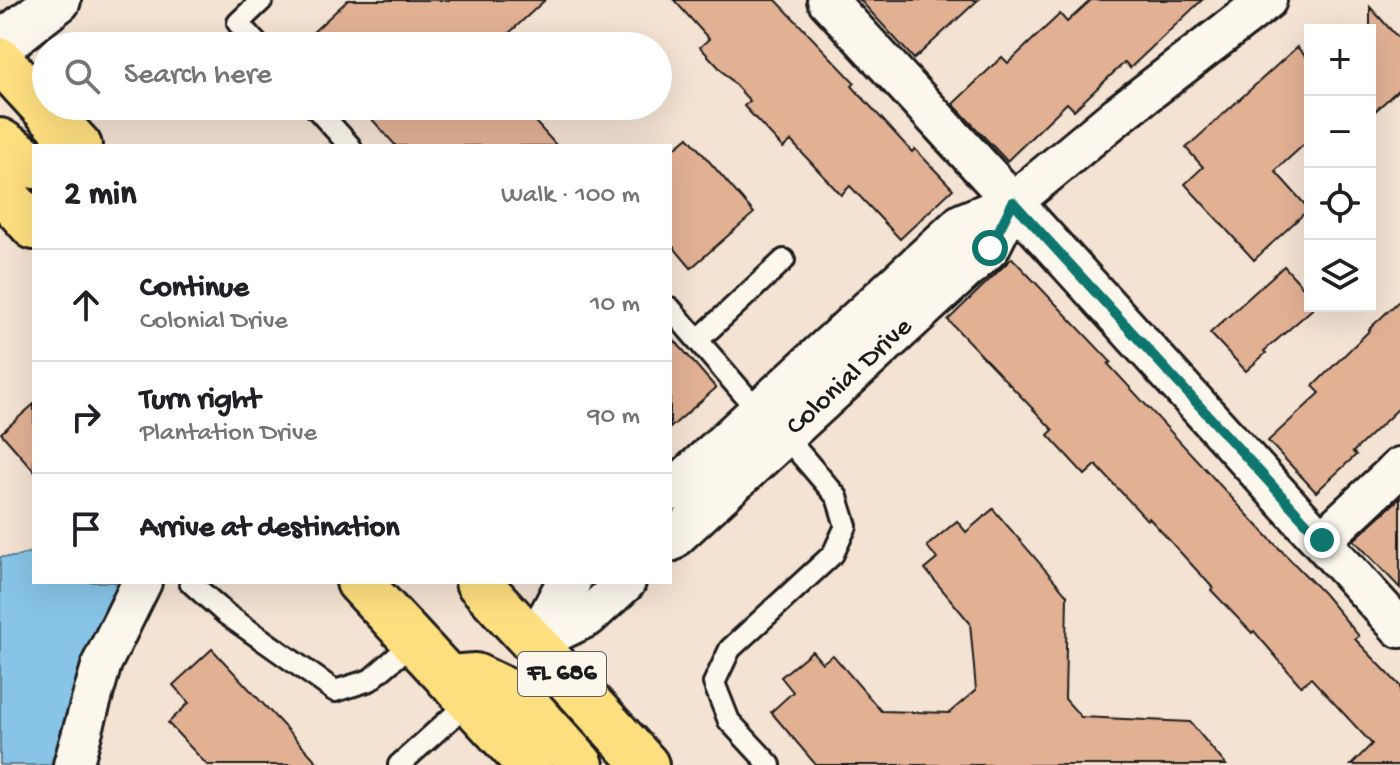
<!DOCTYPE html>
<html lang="en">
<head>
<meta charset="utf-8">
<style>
  body { margin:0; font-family:"Gochi Hand",sans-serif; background:#f2f2f2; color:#202124 }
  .controls { position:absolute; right:24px; top:24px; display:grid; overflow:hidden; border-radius:0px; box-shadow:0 8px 32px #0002 }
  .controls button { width:72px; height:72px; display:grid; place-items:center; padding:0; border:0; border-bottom:2px solid #e0e0e0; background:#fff; color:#202124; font:40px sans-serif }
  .stop { position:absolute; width:24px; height:24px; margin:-18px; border:6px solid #0f766e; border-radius:50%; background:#fff }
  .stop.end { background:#0f766e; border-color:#fff; box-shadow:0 2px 8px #0008 }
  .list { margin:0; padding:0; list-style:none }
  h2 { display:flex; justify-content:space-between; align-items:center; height:104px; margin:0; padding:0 32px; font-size:34px }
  h2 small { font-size:26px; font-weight:400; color:#757577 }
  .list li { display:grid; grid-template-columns:52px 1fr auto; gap:24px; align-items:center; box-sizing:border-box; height:112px; padding:0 32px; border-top:2px solid #e0e0e0 }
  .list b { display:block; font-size:30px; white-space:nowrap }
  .list p { margin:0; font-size:26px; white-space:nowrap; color:#757577 }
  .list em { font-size:26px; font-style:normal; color:#757577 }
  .icon { flex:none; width:44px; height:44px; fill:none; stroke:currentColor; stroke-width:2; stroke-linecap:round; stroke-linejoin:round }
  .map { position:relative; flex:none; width:1400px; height:765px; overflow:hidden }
  .search { position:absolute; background:#fff; box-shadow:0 8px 32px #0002; left:32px; top:32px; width:640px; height:88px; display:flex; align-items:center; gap:20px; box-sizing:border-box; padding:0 28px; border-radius:44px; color:#757577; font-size:30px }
  .panel { position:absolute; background:#fff; box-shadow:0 8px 32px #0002; left:32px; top:144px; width:640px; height:440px; border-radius:0px }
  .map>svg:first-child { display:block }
  .water { fill:#87c4e7; stroke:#5c8196; stroke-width:2 }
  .building { fill:#e2b194; stroke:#1c1c1c; stroke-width:2 }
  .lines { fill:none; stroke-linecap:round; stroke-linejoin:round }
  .service-casing { stroke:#1c1c1c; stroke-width:26 }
  .minor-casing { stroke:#1c1c1c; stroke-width:44 }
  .tertiary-casing { stroke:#1c1c1c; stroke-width:50 }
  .primary-casing { stroke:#1c1c1c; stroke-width:50 }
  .service { stroke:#fbf7ec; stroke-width:20 }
  .minor { stroke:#fbf7ec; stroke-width:38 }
  .tertiary { stroke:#fbf7ec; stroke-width:44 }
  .primary { stroke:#fedf80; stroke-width:44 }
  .route { stroke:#0f766e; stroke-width:10 }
  .labels { text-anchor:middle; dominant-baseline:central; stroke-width:6; stroke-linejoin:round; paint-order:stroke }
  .shield { fill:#fbf7ec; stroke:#5f5e5a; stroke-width:2 }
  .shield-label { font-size:26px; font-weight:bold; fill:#1c1c1c }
  .street-label { font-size:28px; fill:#1c1c1c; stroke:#fbf7ec }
</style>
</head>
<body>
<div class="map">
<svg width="1400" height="765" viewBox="0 0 1400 765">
  <rect width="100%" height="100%" fill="#f4e2d2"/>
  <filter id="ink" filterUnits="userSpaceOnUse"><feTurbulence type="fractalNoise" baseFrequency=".0125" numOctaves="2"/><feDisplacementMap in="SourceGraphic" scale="16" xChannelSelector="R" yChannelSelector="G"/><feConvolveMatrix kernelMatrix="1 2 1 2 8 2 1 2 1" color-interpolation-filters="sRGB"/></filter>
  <g filter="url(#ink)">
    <path class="water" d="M34,551V582H116L113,601L85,656L55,765H0V557H15Z"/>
    <g class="building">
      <path d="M348,0H545L495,46H298Z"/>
      <path d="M674,0H776L855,83L852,86L912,152L915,149L953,189L900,239L850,186L841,195L791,141L783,148L744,106L750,101L700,47L709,39Z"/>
      <path d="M860,0H978L914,59Z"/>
      <path d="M1091,0H1202L1130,68L1125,62L1074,110L1067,103L1007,161L953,104L1002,57L1008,63L1060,14L1067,22Z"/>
      <path d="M1370,7L1400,40V88L1370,116Z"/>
      <path d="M1297,47L1310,61V139L1275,171L1309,209L1254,260L1185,184L1203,167L1186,148Z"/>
      <path d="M360,106H521L557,146H396Z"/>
      <path d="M688,137L754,213L691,268L670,243V152Z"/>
      <path d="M1012,258L1111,362L1108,364L1268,537L1323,593L1359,636L1355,639L1400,686V765H1351L1372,744L1311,678L1301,686L1254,631L1252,633L1211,590L1213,588L1149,518L1147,520L1096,465L1085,475L1048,435L1053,430L948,320Z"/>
      <path d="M1284,266L1310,295V306H1316L1264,351L1266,353L1246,371L1210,333Z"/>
      <path d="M1400,300V407L1353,452L1356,455L1316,492L1268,441L1320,393L1313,386L1370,330L1369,329Z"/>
      <path d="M670,335L716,388L670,428Z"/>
      <path d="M34,404V471L1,433Z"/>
      <path d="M1400,498V588L1354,540Z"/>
      <path d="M993,509L1067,595L1065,699L1081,717L1190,722L1226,765H816L771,712L793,692L781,677L812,651L822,663L833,655L881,711L949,713L976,690L970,623L925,569L937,559L927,546L957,521L966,532Z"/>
      <path d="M212,649L320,765H207L168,723L189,703L173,685Z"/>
    </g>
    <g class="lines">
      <defs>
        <g id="service">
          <path d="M259,46L238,23L262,0"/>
          <path d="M314,106L350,146"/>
          <path d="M670,308L759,412"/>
          <path d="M698,340L784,260"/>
          <path d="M190,582L226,614L335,691L370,680L414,642"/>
          <path d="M399,765L470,701"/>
          <path d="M770,765L729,721L714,683L730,649L833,554L846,526L837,497L785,436"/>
        </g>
        <g id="minor">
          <path d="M827,0L1013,202L1400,628"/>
          <path d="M670,492L962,223L1013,202L1118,115L1267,0"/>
          <path d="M1322,540L1400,467"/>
          <path id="s1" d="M670,542L990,248L1013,202"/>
          <path d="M534,643L588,617L626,582"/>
          <path d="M534,643L562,590L571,582"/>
          <path d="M73,765L102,663L142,582"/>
        </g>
        <path id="tertiary" d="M0,45L58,0"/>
        <g id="primary">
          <path d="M0,60L79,146"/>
          <path d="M0,141L21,155L34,166"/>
          <path d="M0,189L34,227"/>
          <path d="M359,582L529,765"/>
          <path d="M478,582L646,765"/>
          <path d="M448,678L475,676L511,693L528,706L581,765"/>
        </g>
      </defs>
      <use href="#service" class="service-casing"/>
      <use href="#minor" class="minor-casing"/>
      <use href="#tertiary" class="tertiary-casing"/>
      <use href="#primary" class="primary-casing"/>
      <use href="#service" class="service"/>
      <use href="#minor" class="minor"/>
      <use href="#tertiary" class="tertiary"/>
      <use href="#primary" class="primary"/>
    </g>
  </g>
  <g class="lines" filter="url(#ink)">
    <path class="route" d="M990,248L1013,202L1322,540"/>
  </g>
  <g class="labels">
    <rect class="shield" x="518" y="652" width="88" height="44" rx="6"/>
    <g class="shield-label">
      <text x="562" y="674">FL 686</text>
    </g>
    <g class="street-label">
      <text stroke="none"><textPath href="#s1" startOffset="244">Colonial Drive</textPath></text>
    </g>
  </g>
</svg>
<div class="controls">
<button>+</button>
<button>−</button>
<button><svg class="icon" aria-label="locate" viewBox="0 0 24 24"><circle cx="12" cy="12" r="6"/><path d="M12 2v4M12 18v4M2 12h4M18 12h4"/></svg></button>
<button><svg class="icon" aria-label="layers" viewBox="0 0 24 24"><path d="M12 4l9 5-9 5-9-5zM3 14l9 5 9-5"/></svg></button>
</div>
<div class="stop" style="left:990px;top:248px"></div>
<div class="stop end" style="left:1322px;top:540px"></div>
<div class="search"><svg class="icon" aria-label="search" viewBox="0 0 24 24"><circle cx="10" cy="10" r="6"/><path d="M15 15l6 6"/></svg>Search here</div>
<section class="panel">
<h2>2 min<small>Walk · 100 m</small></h2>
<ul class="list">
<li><svg class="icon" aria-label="ahead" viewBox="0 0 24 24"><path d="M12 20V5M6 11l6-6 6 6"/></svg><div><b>Continue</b><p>Colonial Drive</p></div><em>10 m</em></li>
<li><svg class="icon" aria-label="right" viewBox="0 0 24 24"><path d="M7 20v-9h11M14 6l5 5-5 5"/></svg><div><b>Turn right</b><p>Plantation Drive</p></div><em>90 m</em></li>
<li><svg class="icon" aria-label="arrive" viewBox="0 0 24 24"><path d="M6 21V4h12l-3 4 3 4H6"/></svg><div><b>Arrive at destination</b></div></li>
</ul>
</section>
</div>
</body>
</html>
